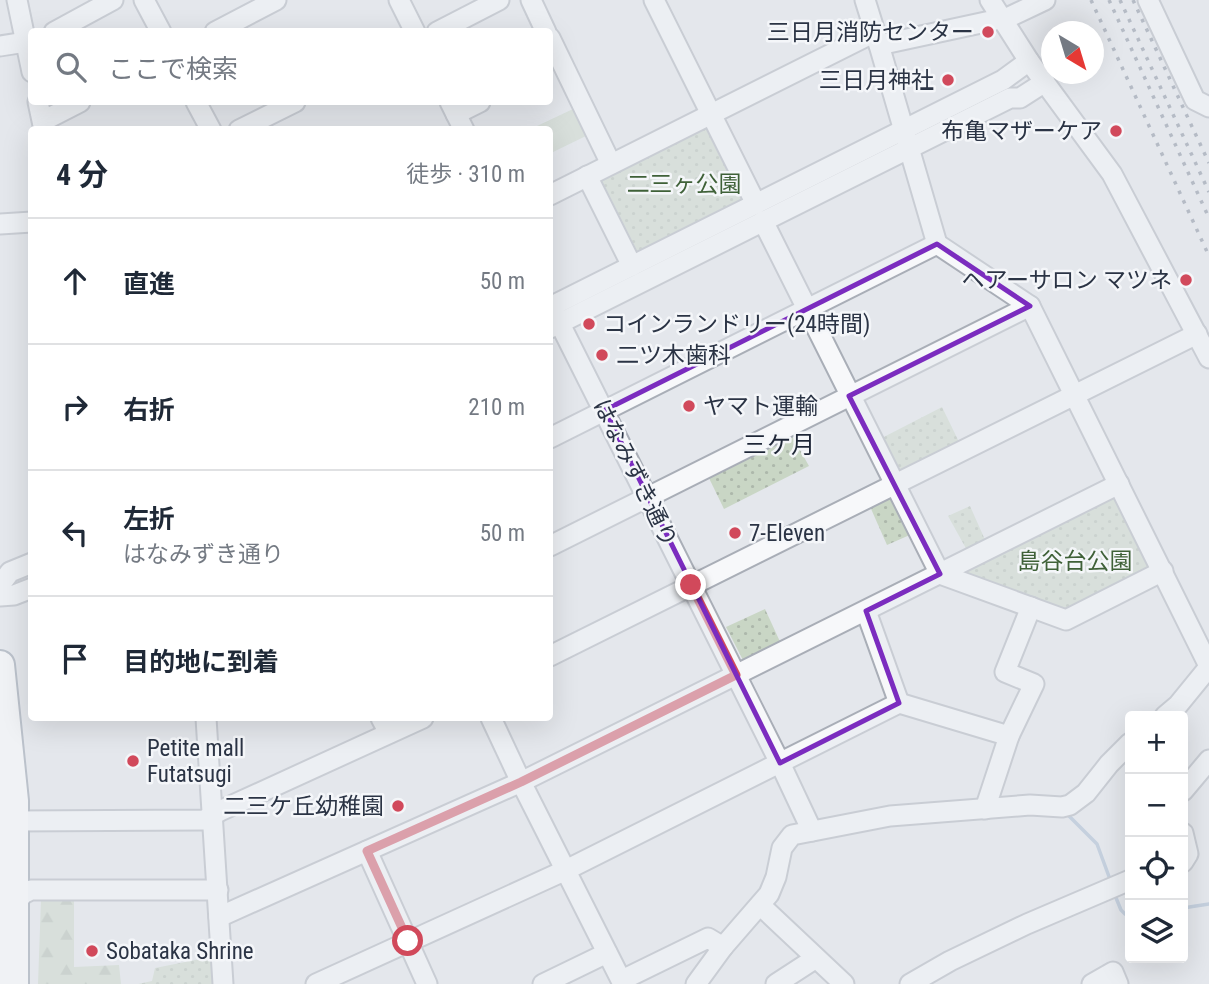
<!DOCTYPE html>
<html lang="ja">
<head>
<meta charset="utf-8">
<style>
  body { margin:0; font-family:"Roboto Condensed","Noto Sans JP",sans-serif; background:#f2f2f3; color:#1f2937 }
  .controls { position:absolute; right:21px; bottom:21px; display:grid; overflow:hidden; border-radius:7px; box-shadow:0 7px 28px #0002 }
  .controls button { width:63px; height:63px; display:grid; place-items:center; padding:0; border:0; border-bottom:2px solid #e0e1e3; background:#fff; color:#1f2937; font:35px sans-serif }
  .compass { position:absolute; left:1041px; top:21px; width:63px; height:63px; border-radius:50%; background:#fff; box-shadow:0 7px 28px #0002; rotate:142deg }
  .stop { position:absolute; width:21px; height:21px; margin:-16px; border:5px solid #d1495b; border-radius:50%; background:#fff }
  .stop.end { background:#d1495b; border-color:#fff; box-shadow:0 2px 7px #0008 }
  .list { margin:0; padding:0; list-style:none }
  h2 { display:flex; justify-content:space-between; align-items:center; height:91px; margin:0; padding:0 28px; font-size:30px }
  h2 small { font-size:23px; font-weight:400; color:#747a83 }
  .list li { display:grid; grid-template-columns:46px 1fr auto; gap:21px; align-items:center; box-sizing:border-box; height:126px; padding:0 28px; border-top:2px solid #e0e1e3 }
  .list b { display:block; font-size:26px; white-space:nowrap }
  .list p { margin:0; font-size:23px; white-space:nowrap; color:#747a83 }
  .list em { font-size:23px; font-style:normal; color:#747a83 }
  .icon { flex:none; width:38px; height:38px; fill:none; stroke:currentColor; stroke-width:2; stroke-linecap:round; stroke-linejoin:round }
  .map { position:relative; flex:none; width:1209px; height:984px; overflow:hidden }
  .search { position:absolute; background:#fff; box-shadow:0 7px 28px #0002; left:28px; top:28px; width:525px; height:77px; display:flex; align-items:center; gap:18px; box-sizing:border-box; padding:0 24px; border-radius:7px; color:#747a83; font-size:26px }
  .panel { position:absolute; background:#fff; box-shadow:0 7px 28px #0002; left:28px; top:126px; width:525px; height:595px; border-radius:7px }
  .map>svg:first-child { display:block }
  .grass { fill:#c9d6c5 }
  .forest { fill:url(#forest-firs) }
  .park { fill:url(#park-dots) }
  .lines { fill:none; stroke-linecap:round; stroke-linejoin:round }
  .stream { stroke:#9fb4cc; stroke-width:3.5 }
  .minor-casing { stroke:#a9aeb7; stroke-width:23 }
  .highway-casing { stroke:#8b94a3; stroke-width:32 }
  .minor { stroke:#f7f8fa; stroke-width:19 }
  .highway { stroke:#fff; stroke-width:28 }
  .rail { stroke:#7d8696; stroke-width:3.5; stroke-dasharray:3.5 7; stroke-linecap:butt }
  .route { stroke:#d1495b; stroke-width:9 }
  .marked { fill:none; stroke:#7b2cbf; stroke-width:5; stroke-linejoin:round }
  .poi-dot { fill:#d1495b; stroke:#f4f6f9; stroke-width:2.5 }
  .labels { text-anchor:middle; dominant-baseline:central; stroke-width:5; stroke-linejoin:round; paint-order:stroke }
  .poi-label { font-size:23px; fill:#2b3445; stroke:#f4f6f9; text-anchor:start }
  .park-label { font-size:23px; fill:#3f6138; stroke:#f4f6f9 }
  .street-label { font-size:23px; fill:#2b3445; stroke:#f4f6f9 }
  .neighbourhood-label { font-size:24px; fill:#1d2536; stroke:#f4f6f9 }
</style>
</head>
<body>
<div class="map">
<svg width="1209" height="984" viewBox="0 0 1209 984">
  <defs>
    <pattern id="forest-firs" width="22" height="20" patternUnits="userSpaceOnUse" patternTransform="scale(1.75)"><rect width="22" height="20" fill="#c9d6c5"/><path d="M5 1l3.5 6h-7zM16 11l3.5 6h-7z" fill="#adb8ab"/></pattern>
    <pattern id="park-dots" width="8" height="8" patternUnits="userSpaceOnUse" patternTransform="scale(1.75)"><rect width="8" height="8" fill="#c9d6c5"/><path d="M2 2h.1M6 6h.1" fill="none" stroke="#adb8ab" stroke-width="1.8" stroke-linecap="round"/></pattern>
  </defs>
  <rect width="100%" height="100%" fill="#e4e7ec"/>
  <path class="grass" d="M573,109L586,136L551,153L550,130L539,129L537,126Z"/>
  <path class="forest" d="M41,899H74V967L119,965L121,984H38Z"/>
  <g class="park">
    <path d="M708,123L748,203L634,257L595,178Z"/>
    <path d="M942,407L961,446L895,479L876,441Z"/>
    <path d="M790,432L809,466L724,509L707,474Z"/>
    <path d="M893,489L912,534L887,545L868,502Z"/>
    <path d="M1119,493L1156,570L1063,614L950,572Z"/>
    <path d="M970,506L986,542L968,552L948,516Z"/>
    <path d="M765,609L782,646L745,664L726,627Z"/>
    <path d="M215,956L217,984H138L152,981L155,968Z"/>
  </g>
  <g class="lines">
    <g class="stream">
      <path d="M1068,815L1097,844L1111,882"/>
      <path d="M1114,893L1121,910L1125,914L1130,911"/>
      <path d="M1183,908L1209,904"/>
    </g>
    <defs>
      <g id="minor">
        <path d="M17,0L32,72"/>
        <path d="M144,0L161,32"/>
        <path d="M399,0L415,32"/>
        <path d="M531,0L546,32"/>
        <path d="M654,0L756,204"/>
        <path d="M865,0L875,32"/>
        <path d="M990,0L1029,61L1112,174L1209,358"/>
        <path d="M1148,0L1195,100L1209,107"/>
        <path d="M54,32L113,0"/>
        <path d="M215,32L276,0"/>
        <path d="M437,32L499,0"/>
        <path d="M550,38L611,164"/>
        <path d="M879,45L937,244L1030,306L1209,666"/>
        <path d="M0,46L32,41"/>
        <path d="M38,102L44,130"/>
        <path d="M196,102L211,130"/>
        <path d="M450,102L464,130"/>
        <path d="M456,114L480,102"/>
        <path d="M43,121L80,102"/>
        <path d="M239,130L295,102"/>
        <path d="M587,176L632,266"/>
        <path d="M550,195L875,32L879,45L1009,17L1045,0"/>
        <path d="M763,221L940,574L1066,620L1163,571"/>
        <path d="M0,224L32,222"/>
        <path d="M550,304L780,763L812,831"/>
        <path d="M550,307L1003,80L1029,61"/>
        <path d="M550,328L1010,98H1020L1045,82"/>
        <path d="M550,438L937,244"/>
        <path d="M550,546L1030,306"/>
        <path d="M0,585L10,572L32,563"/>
        <path d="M0,596L14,595L32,588"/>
        <path d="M866,611L899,703"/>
        <path d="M550,656L1197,334"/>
        <path d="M1165,716L1178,705L1209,667"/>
        <path d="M206,718L223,984"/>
        <path d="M381,718L389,733"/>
        <path d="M491,718L521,782L623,984"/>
        <path d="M1009,736L1034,684L1005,672L1031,607"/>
        <path d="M1183,791L1209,760"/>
        <path d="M15,821L204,820L222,810L423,718"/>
        <path d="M1183,833L1188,854L1183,862"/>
        <path d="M367,851L427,984"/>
        <path d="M760,905L844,984"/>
        <path d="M219,917L521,782L1119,484"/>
        <path d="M0,923L23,894L31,890H218"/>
        <path d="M622,980L708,938L723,947"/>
        <path d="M316,984L566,870L899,703L1009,736L985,809"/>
        <path d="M543,984L607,953"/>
        <path d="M696,984L723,947L769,894L776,877L782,848L792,835L890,816L1030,805L1062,807L1070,805L1086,793L1109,764L1130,743"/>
        <path d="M776,984L816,958"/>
        <path d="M910,984L950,961L1027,924L1130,880"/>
        <path d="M1092,984L1113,972L1118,984"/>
      </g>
      <path id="highway" d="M0,665L14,801V984"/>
    </defs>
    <use href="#minor" class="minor-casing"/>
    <use href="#highway" class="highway-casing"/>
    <use href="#minor" class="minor"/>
    <use href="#highway" class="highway"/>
    <g class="rail">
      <path d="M1091,0L1209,256"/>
      <path d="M1109,0L1209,218"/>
      <path d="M1120,0L1209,192"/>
      <path d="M1133,0L1209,163"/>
    </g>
  </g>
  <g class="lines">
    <path class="route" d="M408,941L367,851L521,782L736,675L691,585"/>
  </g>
  <path d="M0 0H1209V984H0ZM937,244L1030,306L849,396L940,574L866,611L899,703L780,763L605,410Z" fill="#e4e7ec" fill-opacity=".55" fill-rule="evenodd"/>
  <path class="marked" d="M937,244L1030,306L849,396L940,574L866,611L899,703L780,763L605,410Z"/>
  <g class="poi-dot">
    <circle cx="988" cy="32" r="7"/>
    <circle cx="948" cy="80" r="7"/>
    <circle cx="1116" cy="131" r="7"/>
    <circle cx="1186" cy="280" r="7"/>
    <circle cx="589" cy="324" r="7"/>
    <circle cx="602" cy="355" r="7"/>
    <circle cx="689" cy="406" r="7"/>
    <circle cx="735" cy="533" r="7"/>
    <circle cx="133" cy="761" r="7"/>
    <circle cx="398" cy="806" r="7"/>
    <circle cx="92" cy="951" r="7"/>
  </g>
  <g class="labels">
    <g class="poi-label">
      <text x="974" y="32" text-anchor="end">三日月消防センター</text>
      <text x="934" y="80" text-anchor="end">三日月神社</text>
      <text x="1102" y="131" text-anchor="end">布亀マザーケア</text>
      <text x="1172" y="280" text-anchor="end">ヘアーサロン マツネ</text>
      <text x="603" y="324">コインランドリー(24時間)</text>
      <text x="616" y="355">二ツ木歯科</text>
      <text x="703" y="406">ヤマト運輸</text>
      <text x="749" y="533">7-Eleven</text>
      <text x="147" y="748">Petite mall<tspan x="147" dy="26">Futatsugi</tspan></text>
      <text x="384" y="806" text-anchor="end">二三ケ丘幼稚園</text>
      <text x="106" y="951">Sobataka Shrine</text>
    </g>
    <g class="park-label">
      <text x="684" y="184">二三ヶ公園</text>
      <text x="1075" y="561">島谷台公園</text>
    </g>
    <g class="street-label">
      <text transform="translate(635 473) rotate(64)">はなみずき通り</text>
    </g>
    <g class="neighbourhood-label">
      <text x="779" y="445">三ケ月</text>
    </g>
  </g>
</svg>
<div class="controls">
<button>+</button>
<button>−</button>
<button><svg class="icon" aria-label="locate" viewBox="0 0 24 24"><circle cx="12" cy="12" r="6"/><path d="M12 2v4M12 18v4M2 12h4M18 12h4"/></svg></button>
<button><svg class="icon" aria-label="layers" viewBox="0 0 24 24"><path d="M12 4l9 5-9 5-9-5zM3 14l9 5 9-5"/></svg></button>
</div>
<svg class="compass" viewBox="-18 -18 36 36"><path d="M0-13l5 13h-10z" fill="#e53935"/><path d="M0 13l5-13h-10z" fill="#747a83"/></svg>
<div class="stop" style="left:408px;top:941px"></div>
<div class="stop end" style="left:691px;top:585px"></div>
<div class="search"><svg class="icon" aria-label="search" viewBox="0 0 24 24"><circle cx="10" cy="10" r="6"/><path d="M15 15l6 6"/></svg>ここで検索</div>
<section class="panel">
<h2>4 分<small>徒歩 · 310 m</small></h2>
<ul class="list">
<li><svg class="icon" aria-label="ahead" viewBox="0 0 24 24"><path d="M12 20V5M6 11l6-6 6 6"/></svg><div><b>直進</b></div><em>50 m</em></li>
<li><svg class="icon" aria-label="right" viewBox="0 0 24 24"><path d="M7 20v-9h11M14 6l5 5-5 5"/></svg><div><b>右折</b></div><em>210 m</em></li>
<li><svg class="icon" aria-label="left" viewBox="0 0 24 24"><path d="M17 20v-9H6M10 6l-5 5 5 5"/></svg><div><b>左折</b><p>はなみずき通り</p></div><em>50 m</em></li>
<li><svg class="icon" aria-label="arrive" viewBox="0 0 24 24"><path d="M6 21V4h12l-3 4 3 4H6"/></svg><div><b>目的地に到着</b></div></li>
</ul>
</section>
</div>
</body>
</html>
